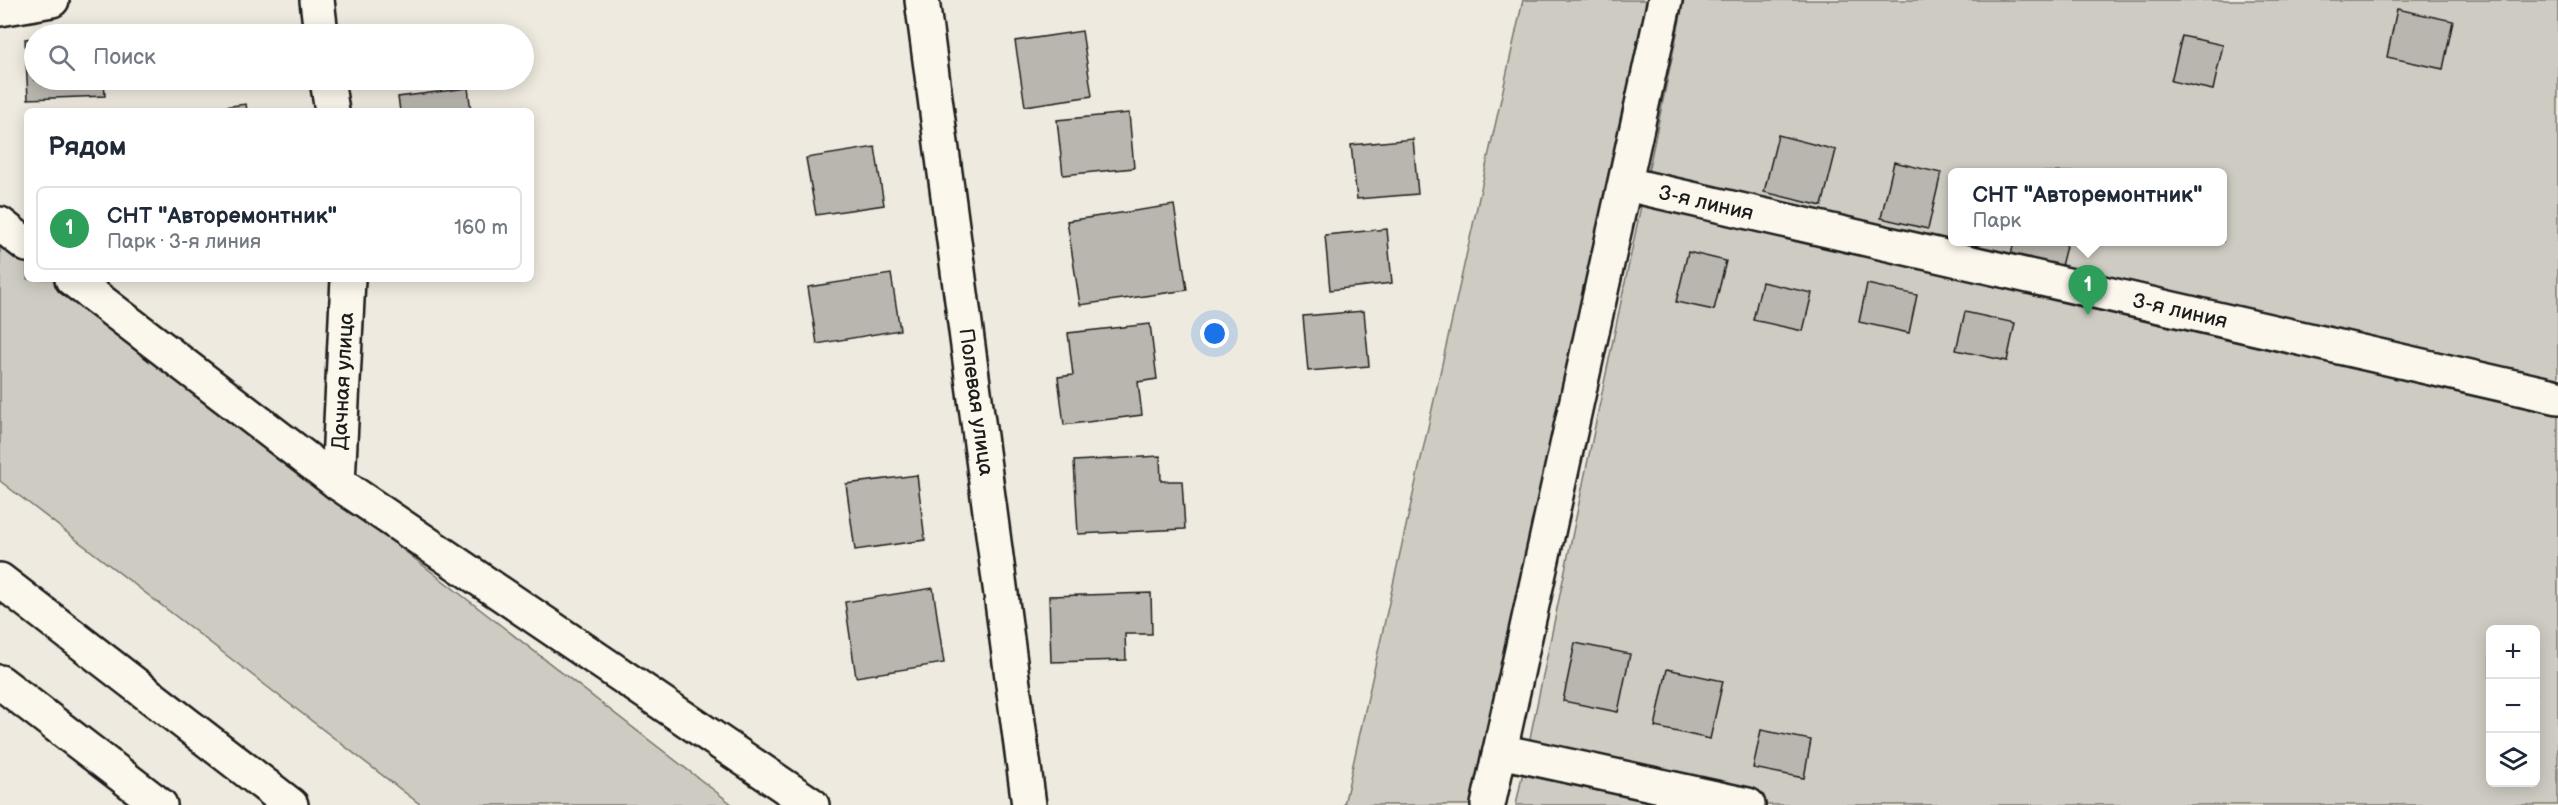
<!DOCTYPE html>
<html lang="ru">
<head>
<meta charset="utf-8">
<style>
  body { margin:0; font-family:"Balsamiq Sans",sans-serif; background:#f2f2f3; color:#1f2937 }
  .controls { position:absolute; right:18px; bottom:18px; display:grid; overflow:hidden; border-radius:9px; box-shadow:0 3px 15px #0003 }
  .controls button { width:54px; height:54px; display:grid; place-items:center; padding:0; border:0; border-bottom:2px solid #e0e1e3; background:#fff; color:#1f2937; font:30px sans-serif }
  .you { position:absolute; left:1215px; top:334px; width:21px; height:21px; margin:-15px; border:4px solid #fff; border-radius:50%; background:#1a73e8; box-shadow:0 0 0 9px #1a73e833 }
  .badge { display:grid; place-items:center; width:39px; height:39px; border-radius:50%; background:#0f766e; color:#fff; font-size:20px; font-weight:700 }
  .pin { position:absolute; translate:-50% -50px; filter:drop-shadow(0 2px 3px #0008) }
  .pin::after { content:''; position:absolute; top:32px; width:21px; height:18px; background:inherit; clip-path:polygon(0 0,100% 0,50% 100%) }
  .popup { position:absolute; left:1948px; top:168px; width:279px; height:78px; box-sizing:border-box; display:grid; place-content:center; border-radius:9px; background:#fff; filter:drop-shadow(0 2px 4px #0005); font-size:20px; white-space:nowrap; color:#747a83 }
  .popup b { font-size:22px; color:#1f2937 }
  .popup::after { content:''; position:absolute; left:50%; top:100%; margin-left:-12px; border:12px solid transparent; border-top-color:#fff }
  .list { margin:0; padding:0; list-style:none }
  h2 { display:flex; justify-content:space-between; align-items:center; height:78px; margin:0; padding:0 24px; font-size:26px }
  h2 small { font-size:20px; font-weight:400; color:#747a83 }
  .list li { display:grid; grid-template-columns:39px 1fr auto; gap:18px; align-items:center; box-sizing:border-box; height:84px; margin:0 12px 12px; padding:0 12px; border:2px solid #e0e1e3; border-radius:9px }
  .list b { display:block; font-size:22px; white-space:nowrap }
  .list p { margin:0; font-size:20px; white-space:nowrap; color:#747a83 }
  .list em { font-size:20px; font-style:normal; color:#747a83 }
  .icon { flex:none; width:33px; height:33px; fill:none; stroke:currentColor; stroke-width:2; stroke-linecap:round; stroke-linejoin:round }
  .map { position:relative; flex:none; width:2558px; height:805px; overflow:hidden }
  .search { position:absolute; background:#fff; box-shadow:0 3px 15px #0003; left:24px; top:24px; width:510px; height:66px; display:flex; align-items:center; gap:15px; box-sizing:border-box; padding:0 21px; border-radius:33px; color:#747a83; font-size:22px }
  .panel { position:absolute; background:#fff; box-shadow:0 3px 15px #0003; left:24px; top:108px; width:510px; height:174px; border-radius:9px }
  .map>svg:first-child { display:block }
  .green { fill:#ceccc2; stroke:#75746f; stroke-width:1.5; fill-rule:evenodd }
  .building { fill:#b9b6af; stroke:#1c1c1c; stroke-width:1.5 }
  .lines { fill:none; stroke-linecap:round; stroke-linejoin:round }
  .minor-casing { stroke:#1c1c1c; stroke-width:38 }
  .trunk-casing { stroke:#1c1c1c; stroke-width:38 }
  .minor { stroke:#fbf7ec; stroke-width:33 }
  .trunk { stroke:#fbf7ec; stroke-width:33 }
  .labels { text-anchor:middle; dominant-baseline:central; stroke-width:4.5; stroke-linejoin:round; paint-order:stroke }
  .street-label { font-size:21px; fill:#1c1c1c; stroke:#fbf7ec }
</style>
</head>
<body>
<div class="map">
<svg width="2558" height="805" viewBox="0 0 2558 805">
  <rect width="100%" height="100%" fill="#eeeadf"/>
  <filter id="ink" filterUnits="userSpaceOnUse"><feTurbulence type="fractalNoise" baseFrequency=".0167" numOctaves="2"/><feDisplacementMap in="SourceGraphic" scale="12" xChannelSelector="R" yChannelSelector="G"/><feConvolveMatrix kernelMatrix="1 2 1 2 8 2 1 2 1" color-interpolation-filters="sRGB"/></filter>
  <g filter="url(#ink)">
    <g class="green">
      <path d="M1523,0H1651L1473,805H1344Z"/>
      <path d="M1684,0H2558V805H1516ZM1953,172H2223V242H1953ZM2490,630H2536V782H2490Z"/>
      <path d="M0,238L27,259V279H53L733,805H421L0,481Z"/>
    </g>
    <g class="building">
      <path d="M2397,9L2453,21L2443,69L2387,57Z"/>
      <path d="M1082,31L1092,96L1025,106L1015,41Z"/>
      <path d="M2182,36L2223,45L2213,90L2171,81Z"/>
      <path d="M34,38V80H104L105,96L28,99L25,39Z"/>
      <path d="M468,88L471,111H400L398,97Z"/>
      <path d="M246,104L247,111H190Z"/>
      <path d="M1129,113L1134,168L1063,175L1057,120Z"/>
      <path d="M1778,135L1836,150L1822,206L1764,192Z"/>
      <path d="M1413,139L1418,194L1357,199L1351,145Z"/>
      <path d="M875,147L884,205L816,215L806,158Z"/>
      <path d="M1894,162L1941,173L1928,229L1881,218Z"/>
      <path d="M1174,205L1187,290L1080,305L1067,221Z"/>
      <path d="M1387,229L1392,283L1330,290L1325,235Z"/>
      <path d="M2014,242H2067L2060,270L2010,259Z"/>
      <path d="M1688,252L1726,261L1714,310L1676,302Z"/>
      <path d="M891,274L900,330L817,344L808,287Z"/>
      <path d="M1762,282L1812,293L1803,331L1753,320Z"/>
      <path d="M1867,284L1917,295L1909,333L1859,322Z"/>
      <path d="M1364,311L1369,366L1308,371L1303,316Z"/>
      <path d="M1965,312L2015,323L2007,361L1956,350Z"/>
      <path d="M1150,324L1157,379L1138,382L1142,415L1064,425L1058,377L1073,375L1068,333Z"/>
      <path d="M1160,456L1161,481H1182L1185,529L1078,534L1074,461Z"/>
      <path d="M917,475L925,540L855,550L846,484Z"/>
      <path d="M933,588L944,663L856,677L845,602Z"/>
      <path d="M1151,593L1152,634H1125L1126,660L1051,662L1049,596Z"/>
      <path d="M1575,643L1630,654L1618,712L1563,701Z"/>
      <path d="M1667,669L1723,681L1710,739L1655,727Z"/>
      <path d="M1761,730L1811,740L1804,778L1753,768Z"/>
    </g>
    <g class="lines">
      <defs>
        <g id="minor">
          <path d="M317,0L321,34"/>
          <path d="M922,0L1029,805"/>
          <path d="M0,9L52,0"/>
          <path d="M327,80L332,111"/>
          <path d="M1626,184L2558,397"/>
          <path d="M0,224L27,245"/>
          <path d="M72,279L338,483L812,805"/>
          <path d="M338,483L348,279"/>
          <path d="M1500,751L1748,805"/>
          <path d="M1488,805L1665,0"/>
        </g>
        <g id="trunk">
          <path d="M0,580L291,805"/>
          <path d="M0,682L160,805"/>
        </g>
      </defs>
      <use href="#minor" class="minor-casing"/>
      <use href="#trunk" class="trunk-casing"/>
      <use href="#minor" class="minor"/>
      <use href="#trunk" class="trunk"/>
    </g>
  </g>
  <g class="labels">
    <g class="street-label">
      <text transform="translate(1706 203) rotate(13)">3-я линия</text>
      <text transform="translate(2180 311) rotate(13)">3-я линия</text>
      <text transform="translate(343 381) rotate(-87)">Дачная улица</text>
      <text transform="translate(976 402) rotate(82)">Полевая улица</text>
    </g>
  </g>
</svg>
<div class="controls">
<button>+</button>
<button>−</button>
<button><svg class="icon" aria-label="layers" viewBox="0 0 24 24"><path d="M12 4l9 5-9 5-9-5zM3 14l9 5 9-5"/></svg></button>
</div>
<div class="you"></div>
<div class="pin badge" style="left:2088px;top:315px;background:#2e9e5b">1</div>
<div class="popup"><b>СНТ &quot;Авторемонтник&quot;</b>Парк</div>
<div class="search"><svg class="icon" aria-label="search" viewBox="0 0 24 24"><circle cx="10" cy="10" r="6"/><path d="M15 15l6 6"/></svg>Поиск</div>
<section class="panel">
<h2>Рядом<small></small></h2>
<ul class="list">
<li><span class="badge" style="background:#2e9e5b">1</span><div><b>СНТ &quot;Авторемонтник&quot;</b><p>Парк · 3-я линия</p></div><em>160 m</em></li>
</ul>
</section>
</div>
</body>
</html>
